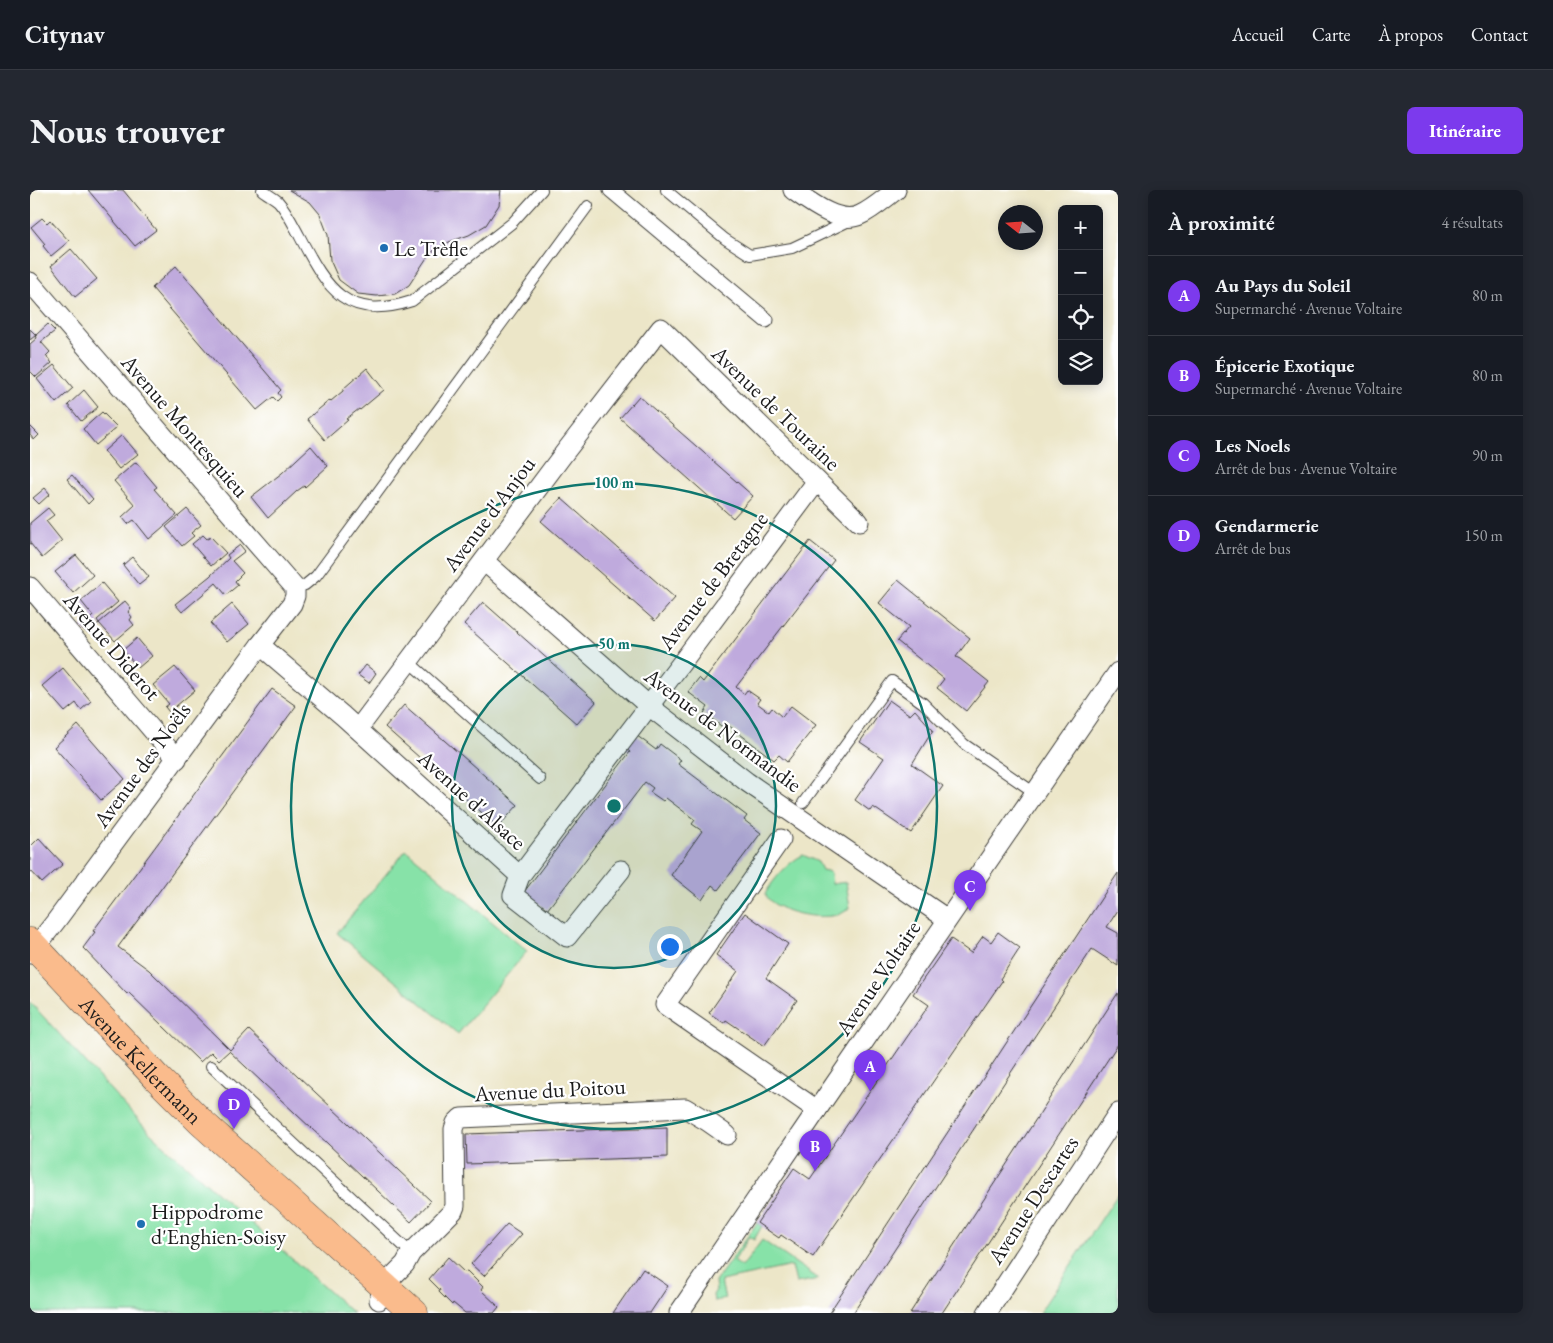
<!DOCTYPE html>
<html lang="fr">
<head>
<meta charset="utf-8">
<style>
  body { margin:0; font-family:"EB Garamond",serif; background:#242831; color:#f1f3f6 }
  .controls { position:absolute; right:15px; top:15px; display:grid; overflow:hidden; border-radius:8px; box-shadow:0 2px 12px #0003 }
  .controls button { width:45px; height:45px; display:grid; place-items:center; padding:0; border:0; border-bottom:1px solid #363941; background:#171b24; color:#f1f3f6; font:25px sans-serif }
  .compass { position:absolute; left:968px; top:15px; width:45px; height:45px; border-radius:50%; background:#171b24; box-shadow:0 2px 12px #0003; rotate:287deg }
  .you { position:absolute; left:639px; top:756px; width:18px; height:18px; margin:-12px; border:4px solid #fff; border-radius:50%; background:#1a73e8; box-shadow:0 0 0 8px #1a73e833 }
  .badge { display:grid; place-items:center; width:32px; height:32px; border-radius:50%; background:#7c3aed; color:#fff; font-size:16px; font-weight:700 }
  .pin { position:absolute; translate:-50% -41px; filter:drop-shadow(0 1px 2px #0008) }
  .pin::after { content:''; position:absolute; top:26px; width:18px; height:15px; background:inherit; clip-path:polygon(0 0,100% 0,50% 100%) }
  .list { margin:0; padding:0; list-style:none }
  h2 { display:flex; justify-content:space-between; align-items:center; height:65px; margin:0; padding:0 20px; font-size:21px }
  h2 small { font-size:16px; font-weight:400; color:#9ea1a6 }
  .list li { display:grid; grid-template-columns:32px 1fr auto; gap:15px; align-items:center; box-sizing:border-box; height:80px; padding:0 20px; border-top:1px solid #363941 }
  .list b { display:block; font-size:19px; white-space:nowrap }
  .list p { margin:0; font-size:16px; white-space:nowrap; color:#9ea1a6 }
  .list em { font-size:16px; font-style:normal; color:#9ea1a6 }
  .icon { flex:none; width:28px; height:28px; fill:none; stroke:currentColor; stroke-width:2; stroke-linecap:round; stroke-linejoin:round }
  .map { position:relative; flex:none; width:1088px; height:1123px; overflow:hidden; border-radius:8px }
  header { display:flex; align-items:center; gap:30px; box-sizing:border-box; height:70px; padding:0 25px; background:#171b24; border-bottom:1px solid #363941 }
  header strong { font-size:24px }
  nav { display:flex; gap:28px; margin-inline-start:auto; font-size:18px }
  .intro { display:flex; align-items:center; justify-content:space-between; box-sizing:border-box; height:120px; padding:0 30px }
  h1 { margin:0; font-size:35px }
  .button { padding:12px 22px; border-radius:8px; background:#7c3aed; color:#fff; font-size:18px; font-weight:700 }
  main { display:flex; gap:30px; padding:0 30px }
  aside { flex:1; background:#171b24; border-radius:8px; box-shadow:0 2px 12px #0003 }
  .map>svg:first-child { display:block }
  .green { fill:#87e2a8; stroke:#527f62 }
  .building { fill:#bfaadd }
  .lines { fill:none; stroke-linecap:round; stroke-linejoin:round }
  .service-casing { stroke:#3b3a36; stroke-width:12 }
  .pedestrian-casing { stroke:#3b3a36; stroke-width:17 }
  .minor-casing { stroke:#3b3a36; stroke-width:21 }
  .primary-casing { stroke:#3b3a36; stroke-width:29 }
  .service { stroke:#fff; stroke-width:10 }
  .pedestrian { stroke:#fff; stroke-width:15 }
  .minor { stroke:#fff; stroke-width:19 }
  .primary { stroke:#fabb8c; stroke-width:28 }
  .ring { fill:none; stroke:#0f766e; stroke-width:2.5 }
  .poi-dot { fill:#1f6fb2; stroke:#fff; stroke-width:2 }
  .labels { text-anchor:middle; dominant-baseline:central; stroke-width:4.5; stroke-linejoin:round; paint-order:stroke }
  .poi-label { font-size:22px; fill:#1c1c1c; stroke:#fff; text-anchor:start }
  .street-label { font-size:22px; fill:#1c1c1c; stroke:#fff }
  .centre { fill:#0f766e; stroke:#fff; stroke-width:2.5 }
  .ring-label { font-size:15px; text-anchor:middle; font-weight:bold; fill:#0f766e; stroke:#fff; stroke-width:4.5; stroke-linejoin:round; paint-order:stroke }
</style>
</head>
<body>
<header>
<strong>Citynav</strong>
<nav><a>Accueil</a><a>Carte</a><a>À propos</a><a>Contact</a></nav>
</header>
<div class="intro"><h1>Nous trouver</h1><a class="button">Itinéraire</a></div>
<main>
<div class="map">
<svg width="1088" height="1123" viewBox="0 0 1088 1123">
  <rect width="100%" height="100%" fill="#fff"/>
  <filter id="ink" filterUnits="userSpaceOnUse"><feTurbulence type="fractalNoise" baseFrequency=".02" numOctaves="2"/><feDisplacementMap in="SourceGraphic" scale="10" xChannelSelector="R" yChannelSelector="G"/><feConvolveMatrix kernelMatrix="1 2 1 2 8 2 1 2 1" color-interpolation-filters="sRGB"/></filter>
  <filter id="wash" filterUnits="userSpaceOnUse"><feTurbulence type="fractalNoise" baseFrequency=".0096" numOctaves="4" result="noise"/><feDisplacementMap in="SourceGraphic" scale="20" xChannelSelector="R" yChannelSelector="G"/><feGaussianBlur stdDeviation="1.12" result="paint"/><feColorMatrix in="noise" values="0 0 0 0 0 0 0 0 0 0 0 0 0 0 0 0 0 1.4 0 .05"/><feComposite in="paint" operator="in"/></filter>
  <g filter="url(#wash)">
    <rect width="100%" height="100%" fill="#ece6c8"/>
    <g class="green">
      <path d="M376,660L497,761L428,844L307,743Z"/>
      <path d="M773,665L788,672L792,680L797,681L801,683L802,694L816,692L820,718C817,720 813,723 810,724C792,731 744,723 735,704C743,690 758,672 773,665Z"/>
      <path d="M0,812L121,944L323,1123H0Z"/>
      <path d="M1088,1004V1123H1009Z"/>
      <path d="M727,1033L732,1036L724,1050L719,1047L704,1071L712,1077L732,1050L789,1089L766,1093L762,1076L691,1091L695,1109L684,1111L683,1105L686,1100L685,1092Z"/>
    </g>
    <g id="blocks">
      <g class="building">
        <path d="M58,0H93L126,40L105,56Z"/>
        <path d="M259,0H471L469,15L456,35L439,45L419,52L400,63L379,95L365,104L347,106L328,104L309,90L300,70L298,45L290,24L280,12Z"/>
        <path d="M12,28L17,33L20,30L39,51L21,66L13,56L15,54L1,37Z"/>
        <path d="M41,59L67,89L45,107L21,76Z"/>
        <path d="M146,76L251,200L248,203L251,207L247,211L243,207L227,220L122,98Z"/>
        <path d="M18,134L25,141L11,152L20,162L16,166L22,173L6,187L0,181V154L7,148L6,145Z"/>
        <path d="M0,139L6,145L0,150Z"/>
        <path d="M24,175L43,198L26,213L7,189Z"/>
        <path d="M337,178L354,200L330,220L329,219L316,229L318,230L295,250L277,229L300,210L301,211L313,201V199Z"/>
        <path d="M54,200L68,217L51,231L38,215Z"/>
        <path d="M609,206L723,306L703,328L590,228Z"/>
        <path d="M72,222L87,237L66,255L53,239Z"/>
        <path d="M0,236L9,245L4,250L0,245Z"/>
        <path d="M92,245L108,264L89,279L74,261Z"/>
        <path d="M281,256L298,276L275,297L274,296L267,301L238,328L221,307L252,283Z"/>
        <path d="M106,272L127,297L124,299L147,325L119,349L104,330L98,334L92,327L105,315L84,291Z"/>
        <path d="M42,285L63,309L58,314L37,289Z"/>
        <path d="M15,298L20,304L9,314L3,308Z"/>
        <path d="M531,308L645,408L625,431L511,331Z"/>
        <path d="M18,318L24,325L16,331L32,351L12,368L0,353V333Z"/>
        <path d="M157,319L171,335L161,343L164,346L152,356L136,337Z"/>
        <path d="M173,345L177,349L181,347L196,363L181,376L162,354Z"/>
        <path d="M780,351L804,370L706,497L714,504L717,500L730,509L727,513L739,522L742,518L752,527L761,516L786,535L757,572L749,565L744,570L698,535L695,539L674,523L678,517L658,502L669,488L673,492Z"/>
        <path d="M210,355L215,361L202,371L213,383L205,391L208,395L196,405L186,393L152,422L145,414L180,386L199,368L197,365Z"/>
        <path d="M46,365L63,385L43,403L25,382Z"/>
        <path d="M102,367L119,387L109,395L93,375Z"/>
        <path d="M868,390L940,448L926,467L930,469L959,492L936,521L907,498L914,489L867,451L879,437L849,413Z"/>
        <path d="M72,393L88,412L67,430L69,433L95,411L101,418L98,422L102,427L100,430L104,435L85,451L69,433L57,443L51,437L63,426L51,411Z"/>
        <path d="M453,412L566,512L547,534L434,434Z"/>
        <path d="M202,414L219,434L197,452L180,433Z"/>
        <path d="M107,448L122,466L108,478L93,460Z"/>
        <path d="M336,475L346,483L339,493L328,485Z"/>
        <path d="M145,477L165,500L139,522L135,517L139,514L123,495Z"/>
        <path d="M33,478L61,511L51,520L46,513L35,522L12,496Z"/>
        <path d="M242,499L266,516L88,757L119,780L200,860L219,840L401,1011L381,1032L199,861L189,870L181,862L170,872L98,802L97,804L53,758L65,742L63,741Z"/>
        <path d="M859,510L880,525L885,520L903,540L882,574L913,596L881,643L843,617L840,621L825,610L854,568L830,552Z"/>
        <path d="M374,515L488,615L468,637L355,537Z"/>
        <path d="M48,535L95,589L71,610L24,557Z"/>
        <path d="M606,545L626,560L630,554L651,570L648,574L717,626L714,630L731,643L688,700L682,695L672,710L641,685L672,641L662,634L665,630L636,608L633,611L620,602L623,598L615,592L517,720L494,702L600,562L595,558Z"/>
        <path d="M9,648L33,674L12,693L0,680V657Z"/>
        <path d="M1088,683V720L1077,737L1088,743V776L1062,759L823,1123H799Z"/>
        <path d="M715,723L758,754L736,788L767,810L734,856L696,830L694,833L679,823L708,781L686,765Z"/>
        <path d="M968,742L990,758L970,789L972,791L783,1067L751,1045L749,1048L727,1033L764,978L780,989L899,815L883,804L921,749L941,763L953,746L961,752Z"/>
        <path d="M1088,803V854L912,1123H880Z"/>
        <path d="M637,937V967L437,974L436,944Z"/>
        <path d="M477,1034L492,1044L454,1086L441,1074Z"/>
        <path d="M418,1067L434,1082L437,1081L453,1097L451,1100L469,1117L464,1123H435L423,1113L422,1115L409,1102L410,1100L399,1089Z"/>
        <path d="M613,1079L638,1096L620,1123H583Z"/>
      </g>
    </g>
  </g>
  <g filter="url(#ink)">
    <use href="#blocks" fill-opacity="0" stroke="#3b3a36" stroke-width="1"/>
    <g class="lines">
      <defs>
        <g id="service">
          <path d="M232,0C237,4 243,7 248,11C257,21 264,36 270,47C297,99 317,132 382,111L482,33L512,0"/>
          <path d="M636,0L695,49L720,65L762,58L821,30"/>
          <path d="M265,398L275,395L286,386L558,16"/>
          <path d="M378,471L510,589"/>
          <path d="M773,613L862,491L893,513L934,554L1005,603"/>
          <path d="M181,876L381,1063"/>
        </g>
        <path id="pedestrian" d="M581,0L736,130"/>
        <g id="minor">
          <path d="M763,0C780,12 809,35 830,25C843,19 855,8 866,0"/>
          <path d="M0,92L265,398V406L262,414L230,455L26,731L0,764"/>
          <path d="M454,371L619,516L717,592L917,729"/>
          <path d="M0,397L147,569"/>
          <path d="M230,455L313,526L490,686L483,705L537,747L591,680"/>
          <path d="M328,539L535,262L631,138L829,332"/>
          <path d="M751,649L635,815L787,920"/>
          <path d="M490,686L653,471L787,291"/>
          <path d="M349,1110L354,1095L375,1074L381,1063L423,1021L425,1016L424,939L426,933L431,928L655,918L677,931L697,945"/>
          <path d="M649,1123L787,920L1088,482"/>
          <path d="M957,1123L1088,923"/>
        </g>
        <g id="primary">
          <path id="s1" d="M0,752L127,888L171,932L384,1123"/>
        </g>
      </defs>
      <use href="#service" class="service-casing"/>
      <use href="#pedestrian" class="pedestrian-casing"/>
      <use href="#minor" class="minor-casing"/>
      <use href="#primary" class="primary-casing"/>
      <use href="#service" class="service"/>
      <use href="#pedestrian" class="pedestrian"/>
      <use href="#minor" class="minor"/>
      <use href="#primary" class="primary"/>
    </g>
  </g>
  <circle cx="584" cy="616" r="162" fill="#0f766e" fill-opacity=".12"/>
  <g class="ring">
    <circle cx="584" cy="616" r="162"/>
    <circle cx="584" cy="616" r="323"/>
  </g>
  <g class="poi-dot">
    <circle cx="354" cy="58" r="5"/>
    <circle cx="111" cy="1034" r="5"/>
  </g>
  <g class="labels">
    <g class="poi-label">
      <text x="364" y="58">Le Trèfle</text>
      <text x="121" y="1021">Hippodrome<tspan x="121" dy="25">d'Enghien-Soisy</tspan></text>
    </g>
    <g class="street-label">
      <text transform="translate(746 218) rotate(44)">Avenue de Touraine</text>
      <text transform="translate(155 236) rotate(49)">Avenue Montesquieu</text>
      <text transform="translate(459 324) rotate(-53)">Avenue d'Anjou</text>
      <text transform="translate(683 391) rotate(-53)">Avenue de Bretagne</text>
      <text transform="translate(82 456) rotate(49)">Avenue Diderot</text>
      <text transform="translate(693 540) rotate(37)">Avenue de Normandie</text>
      <text transform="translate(112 575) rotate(-54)">Avenue des Noëls</text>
      <text transform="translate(442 610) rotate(42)">Avenue d'Alsace</text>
      <text transform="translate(848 788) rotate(-56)">Avenue Voltaire</text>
      <text stroke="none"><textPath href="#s1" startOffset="162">Avenue Kellermann</textPath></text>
      <text transform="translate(520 900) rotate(-3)">Avenue du Poitou</text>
      <text transform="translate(1003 1010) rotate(-57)">Avenue Descartes</text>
    </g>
  </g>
  <circle cx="584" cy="616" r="8" class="centre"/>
  <g class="ring-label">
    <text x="584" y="298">100 m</text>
    <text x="584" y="459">50 m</text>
  </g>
</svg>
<div class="controls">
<button>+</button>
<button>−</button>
<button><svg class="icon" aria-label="locate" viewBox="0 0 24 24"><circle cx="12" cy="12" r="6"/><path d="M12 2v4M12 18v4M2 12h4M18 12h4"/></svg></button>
<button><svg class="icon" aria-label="layers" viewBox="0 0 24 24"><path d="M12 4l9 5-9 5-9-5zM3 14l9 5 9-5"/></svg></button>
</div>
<svg class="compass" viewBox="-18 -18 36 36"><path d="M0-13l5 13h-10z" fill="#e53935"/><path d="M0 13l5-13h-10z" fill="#9ea1a6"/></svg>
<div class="you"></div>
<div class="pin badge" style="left:840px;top:901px">A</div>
<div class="pin badge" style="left:785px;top:981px">B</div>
<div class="pin badge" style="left:940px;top:721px">C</div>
<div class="pin badge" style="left:204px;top:939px">D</div>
</div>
<aside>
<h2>À proximité<small>4 résultats</small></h2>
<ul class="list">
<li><span class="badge">A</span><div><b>Au Pays du Soleil</b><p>Supermarché · Avenue Voltaire</p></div><em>80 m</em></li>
<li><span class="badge">B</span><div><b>Épicerie Exotique</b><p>Supermarché · Avenue Voltaire</p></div><em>80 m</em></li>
<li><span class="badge">C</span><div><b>Les Noels</b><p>Arrêt de bus · Avenue Voltaire</p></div><em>90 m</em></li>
<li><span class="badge">D</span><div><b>Gendarmerie</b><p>Arrêt de bus</p></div><em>150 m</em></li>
</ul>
</aside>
</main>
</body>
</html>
